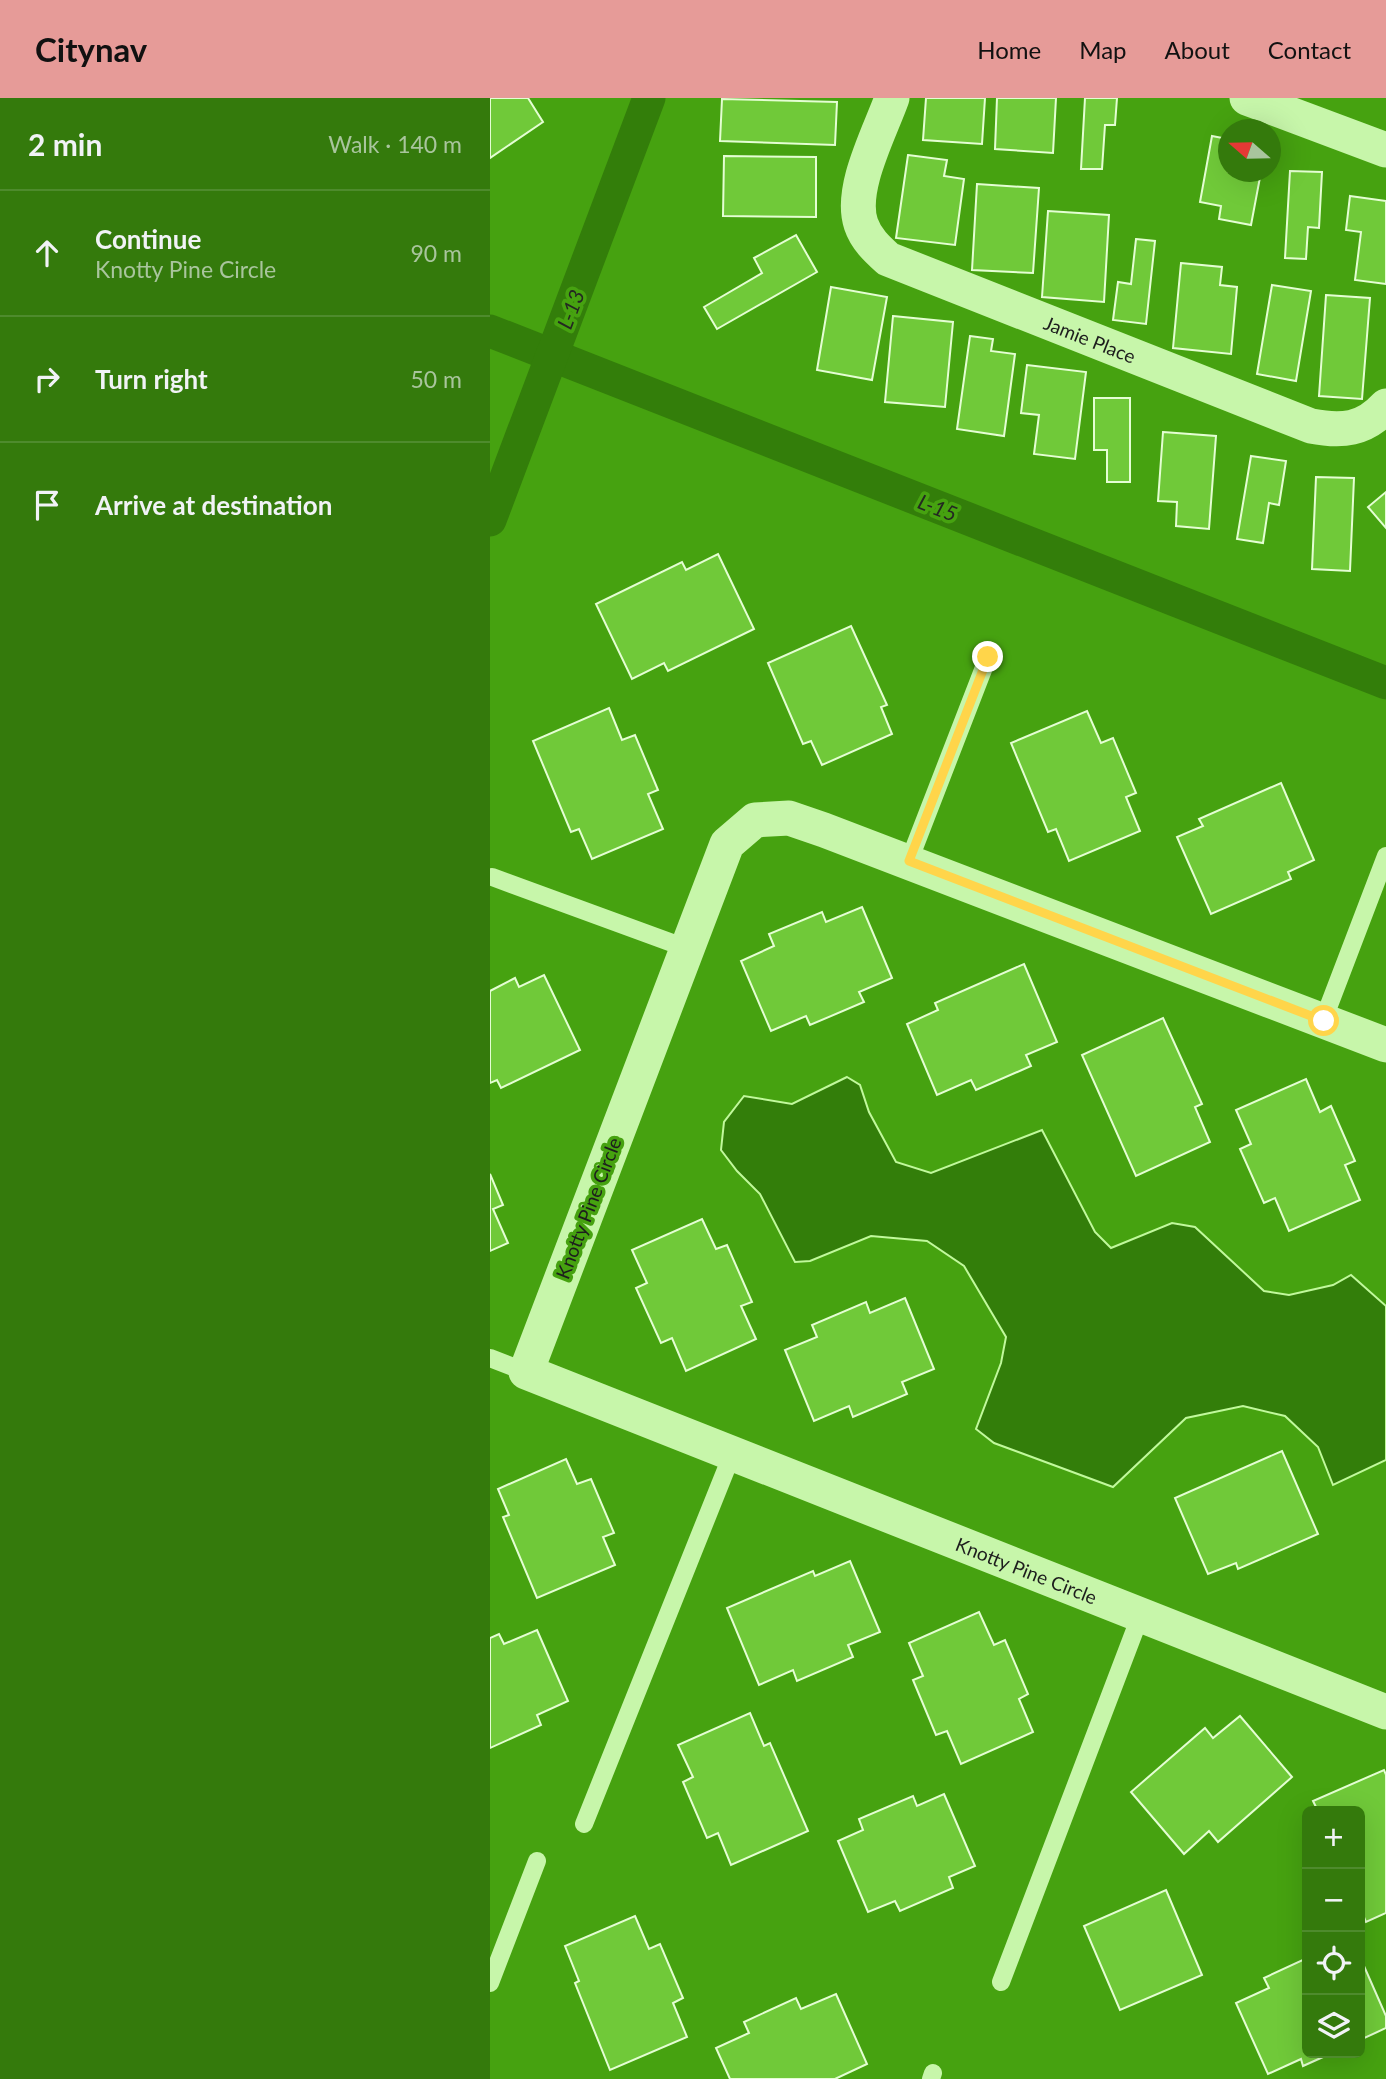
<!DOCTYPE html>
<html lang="en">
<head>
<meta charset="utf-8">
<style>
  body { margin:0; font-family:Lato,sans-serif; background:#3f811a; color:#f1f3f6 }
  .controls { position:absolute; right:21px; bottom:21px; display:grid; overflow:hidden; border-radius:10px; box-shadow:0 7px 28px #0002 }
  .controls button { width:63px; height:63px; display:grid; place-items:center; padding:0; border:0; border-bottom:2px solid #4e8b2d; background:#347a0c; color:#f1f3f6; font:35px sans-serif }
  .compass { position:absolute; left:728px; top:21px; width:63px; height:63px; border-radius:50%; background:#347a0c; box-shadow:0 7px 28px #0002; rotate:290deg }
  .stop { position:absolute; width:21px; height:21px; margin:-16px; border:5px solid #ffd54a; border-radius:50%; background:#fff }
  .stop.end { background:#ffd54a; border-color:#fff; box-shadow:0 2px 7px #0008 }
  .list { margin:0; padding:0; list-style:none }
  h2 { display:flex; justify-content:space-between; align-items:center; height:91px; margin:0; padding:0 28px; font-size:30px }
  h2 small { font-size:23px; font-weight:400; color:#a9c59d }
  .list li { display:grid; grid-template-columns:46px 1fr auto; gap:21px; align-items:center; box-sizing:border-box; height:126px; padding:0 28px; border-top:2px solid #4e8b2d }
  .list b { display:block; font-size:26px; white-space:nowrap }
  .list p { margin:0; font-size:23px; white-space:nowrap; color:#a9c59d }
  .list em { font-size:23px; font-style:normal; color:#a9c59d }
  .icon { flex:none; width:38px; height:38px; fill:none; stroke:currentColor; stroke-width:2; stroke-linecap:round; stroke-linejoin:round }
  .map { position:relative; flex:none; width:896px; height:1981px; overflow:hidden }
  header { display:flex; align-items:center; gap:42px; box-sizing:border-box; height:98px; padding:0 35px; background:#e69b98; color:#111 }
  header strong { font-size:33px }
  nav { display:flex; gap:38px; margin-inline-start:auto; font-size:24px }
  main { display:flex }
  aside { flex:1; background:#347a0c }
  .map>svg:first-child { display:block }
  .water { fill:#337e0a; stroke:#c1f99c; stroke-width:2 }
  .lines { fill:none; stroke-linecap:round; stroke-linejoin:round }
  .canal { stroke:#337e0a; stroke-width:33 }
  .building { fill:#70c939; stroke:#e4fed3; stroke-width:2 }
  .lane { stroke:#c7f6aa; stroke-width:18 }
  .street { stroke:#c7f6aa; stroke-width:35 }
  .route { stroke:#ffd54a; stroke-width:9 }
  .labels { text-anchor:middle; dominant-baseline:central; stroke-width:7; stroke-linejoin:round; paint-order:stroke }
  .street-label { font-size:19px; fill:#1d1d1d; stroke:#46a210 }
  .water-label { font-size:21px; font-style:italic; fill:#242822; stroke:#46a210 }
</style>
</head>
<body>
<header>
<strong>Citynav</strong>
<nav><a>Home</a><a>Map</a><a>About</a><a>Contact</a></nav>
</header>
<main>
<aside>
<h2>2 min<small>Walk · 140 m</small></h2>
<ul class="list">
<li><svg class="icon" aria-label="ahead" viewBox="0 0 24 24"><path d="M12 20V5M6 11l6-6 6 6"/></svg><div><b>Continue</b><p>Knotty Pine Circle</p></div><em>90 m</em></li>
<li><svg class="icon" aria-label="right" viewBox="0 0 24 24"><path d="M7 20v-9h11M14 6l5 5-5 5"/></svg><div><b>Turn right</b></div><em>50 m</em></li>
<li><svg class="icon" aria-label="arrive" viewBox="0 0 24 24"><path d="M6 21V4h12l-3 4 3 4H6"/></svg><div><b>Arrive at destination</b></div></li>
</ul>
</aside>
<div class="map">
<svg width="896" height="1981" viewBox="0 0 896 1981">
  <rect width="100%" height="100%" fill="#46a210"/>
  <path class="water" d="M357,979L370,987L379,1014L406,1064L441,1075L552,1032L605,1134L621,1150L682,1125L705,1129L774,1193L799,1197L843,1187L861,1177L896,1208V1362L843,1387L828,1349L795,1318L753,1308L696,1320L623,1389L504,1345L486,1331L511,1265L516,1239L474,1168L437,1143L381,1138L320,1163L305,1164L270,1096L247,1073L231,1052L234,1024L254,998L302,1006Z"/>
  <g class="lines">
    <g class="canal">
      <path d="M0,233L896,585"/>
      <path d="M0,422L159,0"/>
    </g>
  </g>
  <g class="building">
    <path d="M0,0H38L53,24L0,60Z"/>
    <path d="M436,0H495L492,46L433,42Z"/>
    <path d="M507,0H566L563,55L505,51Z"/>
    <path d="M595,0H627L625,27H615L612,71H591Z"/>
    <path d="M232,1L347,4L345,47L230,43Z"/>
    <path d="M722,38L738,41V74H771L761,127L729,121L731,108L710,104Z"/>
    <path d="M418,57L457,62L454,78L474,81L465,147L406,140Z"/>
    <path d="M234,58L326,59V119L233,118Z"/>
    <path d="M800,73L832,74L829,130L818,129L816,161L795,160Z"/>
    <path d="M487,86L549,90L543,175L482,172Z"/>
    <path d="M860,98L896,103V186L865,182L871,134L856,132Z"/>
    <path d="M558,113L619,117L614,204L552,199Z"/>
    <path d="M306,137L327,174L227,231L214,209L272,175L264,160Z"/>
    <path d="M646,141L665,143L656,226L623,222L628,184L641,186Z"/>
    <path d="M691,165L732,169L730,187L747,189L741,256L683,250Z"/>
    <path d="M782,187L821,193L806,283L767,276Z"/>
    <path d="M341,189L397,199L382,282L327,272Z"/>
    <path d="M836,197L880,200L872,301L829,298Z"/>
    <path d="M403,218L463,224L455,309L395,304Z"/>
    <path d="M480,238L503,241L501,253L525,256L514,338L467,331Z"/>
    <path d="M537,267L596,274L585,361L544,356L549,317L531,315Z"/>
    <path d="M604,300H640V384H617V352H604Z"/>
    <path d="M673,334L726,338L719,431L686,428L687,404L668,403Z"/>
    <path d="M761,358L796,363L789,407L779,405L773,445L747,441Z"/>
    <path d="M826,379L864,380L860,473L822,471Z"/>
    <path d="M896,394V430L878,409Z"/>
    <path d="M228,456L264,531L178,573L174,565L142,581L106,506L192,464L196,472Z"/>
    <path d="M361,528L397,607L391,609L402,636L332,667L321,643L313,646L278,565Z"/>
    <path d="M119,610L132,642L145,637L168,692L158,696L173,731L102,761L89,731L81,734L43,643Z"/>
    <path d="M597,613L611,645L623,640L646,695L636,699L650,733L579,763L566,731L558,734L521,645Z"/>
    <path d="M791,685L824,762L798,774L801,781L721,816L687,739L713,728L709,721Z"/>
    <path d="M372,809L402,880L369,894L374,904L320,927L316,918L281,933L251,863L284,848L279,836L332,814L336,824Z"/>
    <path d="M534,866L567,944L536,957L541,968L486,992L481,982L447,997L417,926L448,912L445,905Z"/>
    <path d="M54,877L90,952L11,990L7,982L0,985V893L25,880L29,889Z"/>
    <path d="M673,920L712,1006L705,1009L720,1044L646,1078L592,957Z"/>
    <path d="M816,981L830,1014L841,1008L865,1063L855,1067L870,1102L799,1133L785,1100L774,1105L750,1051L761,1046L746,1012Z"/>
    <path d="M0,1076L13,1107L3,1111L18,1145L0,1153Z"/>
    <path d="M212,1121L226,1151L237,1147L262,1204L251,1208L266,1241L196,1273L182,1240L171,1245L146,1190L157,1185L142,1152Z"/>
    <path d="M415,1200L444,1271L412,1284L417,1296L363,1319L359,1308L324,1323L295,1252L327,1239L322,1227L376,1204L380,1215Z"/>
    <path d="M792,1353L828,1436L748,1471L746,1465L718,1476L685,1400Z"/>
    <path d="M76,1361L87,1386L101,1381L124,1435L113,1439L125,1467L47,1500L13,1419L19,1417L8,1391Z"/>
    <path d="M360,1463L390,1534L358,1547L363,1559L307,1583L303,1572L269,1587L237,1510L323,1473L325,1478Z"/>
    <path d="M489,1514L504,1547L515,1542L538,1596L529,1601L543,1634L471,1666L457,1633L446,1637L423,1582L433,1578L419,1545Z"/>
    <path d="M47,1532L78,1603L47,1617L51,1627L0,1650V1540L9,1536L14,1546Z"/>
    <path d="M260,1615L274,1648L280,1645L318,1733L241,1767L228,1735L217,1740L193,1684L203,1679L188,1647Z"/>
    <path d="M750,1618L802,1679L728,1744L719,1733L694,1756L641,1694L715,1630L723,1640Z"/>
    <path d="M894,1672L896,1677V1815L876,1824L870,1809V1713H828L823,1703Z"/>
    <path d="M454,1696L485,1768L459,1779L463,1790L410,1813L405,1803L378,1814L348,1743L373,1732L369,1721L423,1698L427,1708Z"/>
    <path d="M676,1792L712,1877L630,1912L594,1828Z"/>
    <path d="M145,1818L159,1851L170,1846L193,1900L183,1905L197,1939L120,1972L85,1885L89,1883L75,1848Z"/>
    <path d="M870,1859L896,1918V1930L870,1942Z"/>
    <path d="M817,1860V1955H842L813,1968L811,1961L778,1976L746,1905L779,1890L774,1880Z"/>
    <path d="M346,1896L377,1966L345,1981H240L226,1950L259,1935L254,1924L306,1900L311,1911Z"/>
  </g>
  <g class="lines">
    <g class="lane">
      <path d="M419,763L498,559"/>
      <path d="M2,779L196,850"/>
      <path d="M833,923L896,758"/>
      <path d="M0,1260L36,1274"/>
      <path d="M94,1726L243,1354"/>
      <path d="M511,1884L651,1516"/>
      <path d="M0,1885L47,1763"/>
      <path d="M441,1981L443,1975"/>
    </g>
    <g class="street">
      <path id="s1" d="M402,0C390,34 359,91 371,126C376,141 387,151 398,161L821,328C852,334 874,332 896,308"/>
      <path d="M757,0L896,52"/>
      <path id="s2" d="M896,947L334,732L299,720L265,722L237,746L36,1274L896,1614"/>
    </g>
  </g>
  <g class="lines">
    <path class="route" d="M498,559L419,763L834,923"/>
  </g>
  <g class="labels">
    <g class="street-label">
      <text stroke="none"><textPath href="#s1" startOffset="394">Jamie Place</textPath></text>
      <text transform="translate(98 1110) rotate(-69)">Knotty Pine Circle</text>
      <text stroke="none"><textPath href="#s2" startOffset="1813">Knotty Pine Circle</textPath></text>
    </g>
    <g class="water-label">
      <text transform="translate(80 211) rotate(-69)">L-13</text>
      <text transform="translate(448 409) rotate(21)">L-15</text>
    </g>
  </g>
</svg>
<div class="controls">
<button>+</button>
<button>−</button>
<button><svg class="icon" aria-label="locate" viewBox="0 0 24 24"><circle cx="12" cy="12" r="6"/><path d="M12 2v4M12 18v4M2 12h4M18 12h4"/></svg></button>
<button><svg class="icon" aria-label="layers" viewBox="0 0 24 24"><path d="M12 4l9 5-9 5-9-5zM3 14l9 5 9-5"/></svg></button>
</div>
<svg class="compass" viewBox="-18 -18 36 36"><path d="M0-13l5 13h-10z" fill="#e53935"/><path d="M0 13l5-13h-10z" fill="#a9c59d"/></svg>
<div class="stop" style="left:834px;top:923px"></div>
<div class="stop end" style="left:498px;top:559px"></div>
</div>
</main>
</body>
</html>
